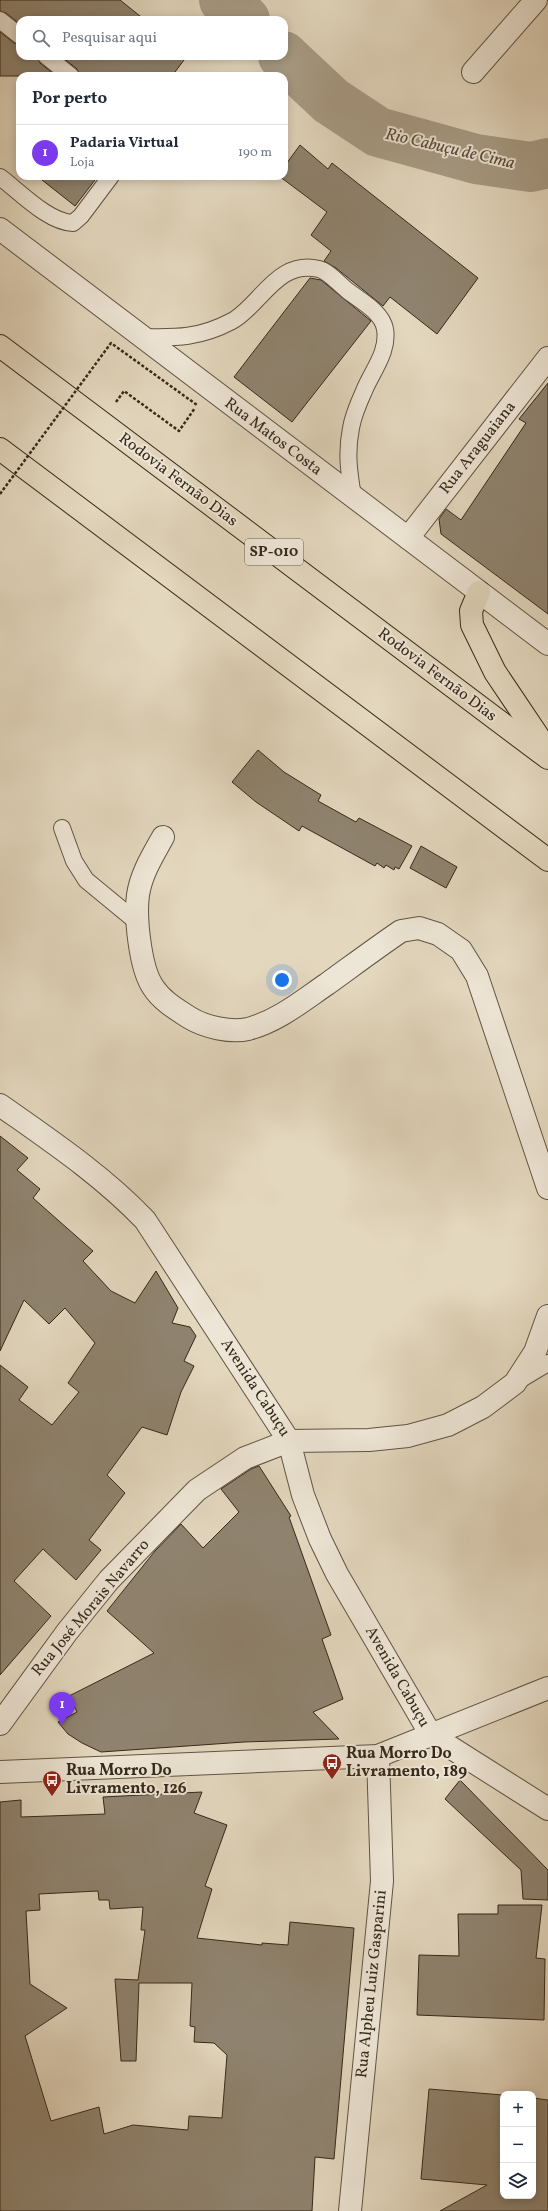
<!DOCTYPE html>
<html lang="pt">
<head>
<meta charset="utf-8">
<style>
  body { margin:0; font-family:Vollkorn,serif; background:#f2f2f3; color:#1f2937 }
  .controls { position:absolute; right:12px; bottom:12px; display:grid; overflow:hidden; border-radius:8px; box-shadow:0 2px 10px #0003 }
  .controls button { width:36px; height:36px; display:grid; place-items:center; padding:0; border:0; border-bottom:1px solid #e0e1e3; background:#fff; color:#1f2937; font:20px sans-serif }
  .you { position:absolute; left:282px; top:980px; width:14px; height:14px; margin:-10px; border:3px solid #fff; border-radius:50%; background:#1a73e8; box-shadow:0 0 0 6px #1a73e833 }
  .badge { display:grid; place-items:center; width:26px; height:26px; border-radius:50%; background:#7c3aed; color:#fff; font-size:13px; font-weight:700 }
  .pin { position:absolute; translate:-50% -33px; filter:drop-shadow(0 1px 2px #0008) }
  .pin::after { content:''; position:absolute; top:21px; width:14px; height:12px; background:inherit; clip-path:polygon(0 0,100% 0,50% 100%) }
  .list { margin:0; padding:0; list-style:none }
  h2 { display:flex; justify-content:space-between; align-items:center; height:52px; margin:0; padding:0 16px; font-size:17px }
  h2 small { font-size:13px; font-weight:400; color:#747a83 }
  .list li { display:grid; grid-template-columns:26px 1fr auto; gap:12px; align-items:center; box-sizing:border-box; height:56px; padding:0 16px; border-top:1px solid #e0e1e3 }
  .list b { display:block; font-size:15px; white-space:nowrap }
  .list p { margin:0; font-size:13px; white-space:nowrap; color:#747a83 }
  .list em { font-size:13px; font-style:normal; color:#747a83 }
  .icon { flex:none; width:22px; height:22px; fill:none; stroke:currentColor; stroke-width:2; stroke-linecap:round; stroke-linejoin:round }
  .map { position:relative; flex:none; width:548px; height:2211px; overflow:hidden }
  .search { position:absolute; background:#fff; box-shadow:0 2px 10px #0003; left:16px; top:16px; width:272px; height:44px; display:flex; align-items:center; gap:10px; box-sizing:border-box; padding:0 14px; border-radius:12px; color:#747a83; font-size:15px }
  .panel { position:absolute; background:#fff; box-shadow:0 2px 10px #0003; left:16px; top:72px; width:272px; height:108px; border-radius:12px }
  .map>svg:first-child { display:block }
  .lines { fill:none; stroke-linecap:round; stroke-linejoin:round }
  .river { stroke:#a89c86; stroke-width:50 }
  .building { fill:#8f836f; stroke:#35291a; fill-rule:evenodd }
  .service-casing { stroke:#605443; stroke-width:18 }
  .minor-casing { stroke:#605443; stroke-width:24 }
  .tertiary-casing { stroke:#605443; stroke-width:24 }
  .motorway-casing { stroke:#35291a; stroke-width:24 }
  .path { stroke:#35291a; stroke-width:2.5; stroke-dasharray:3 2; stroke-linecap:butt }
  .service { stroke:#ede5d5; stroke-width:16 }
  .minor { stroke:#ede5d5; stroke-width:22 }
  .tertiary { stroke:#ede5d5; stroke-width:22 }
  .motorway { stroke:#e3d7be; stroke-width:22 }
  .path-bridge { stroke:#35291a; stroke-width:2.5; stroke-dasharray:3 2; stroke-linecap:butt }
  .labels { text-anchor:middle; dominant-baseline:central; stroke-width:4; stroke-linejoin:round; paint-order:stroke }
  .shield { fill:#ede5d5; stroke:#6c6152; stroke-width:1 }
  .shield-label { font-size:15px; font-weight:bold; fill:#35291a }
  .street-label { font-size:16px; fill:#35291a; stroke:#ede5d5 }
  .poi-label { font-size:16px; font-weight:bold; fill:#35291a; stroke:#ede5d5; text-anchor:start }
  .water-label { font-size:17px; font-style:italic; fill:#584c3a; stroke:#ede5d5 }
</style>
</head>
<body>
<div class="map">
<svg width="548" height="2211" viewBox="0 0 548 2211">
  <rect width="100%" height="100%" fill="#e3d7be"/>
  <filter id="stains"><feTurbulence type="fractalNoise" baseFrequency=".005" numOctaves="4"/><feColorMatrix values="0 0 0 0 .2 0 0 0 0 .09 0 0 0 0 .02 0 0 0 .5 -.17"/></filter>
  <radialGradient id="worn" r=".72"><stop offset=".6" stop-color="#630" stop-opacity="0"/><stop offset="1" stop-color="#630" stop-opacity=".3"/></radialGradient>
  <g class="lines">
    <g class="river">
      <path d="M224,0L245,20"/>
      <path d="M283,56L331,101L378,132L476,159L531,167L548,163"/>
    </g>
  </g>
  <g class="building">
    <path d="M0,0H120L145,20H20V24L6,13L0,11Z"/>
    <path d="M0,32L14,43L20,45V56H37L40,63L56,76H0Z"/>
    <path d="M61,56H187L172,76H80L77,69Z"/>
    <path d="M300,145L328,169L332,163L478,278L437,334L390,297L383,306L336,268L324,261L331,251L311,235L327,212L279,176H284V167Z"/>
    <path d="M37,176H98L75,206Z"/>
    <path d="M310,278L321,280L371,321L292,422L234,377Z"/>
    <path d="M548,383V614L441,534L439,519L446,509L461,520L526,423L519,419Z"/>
    <path d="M258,750L284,772L321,795L318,801L356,822L359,818L412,846L399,869L395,867L394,870L386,865L384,868L377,863L375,866L302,826L299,831L256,802L232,782Z"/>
    <path d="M421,846L457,867L446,888L410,868Z"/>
    <path d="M0,1136L28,1158L17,1170L40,1189L33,1198L93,1251L83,1261L111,1291L135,1303L156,1271L178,1308L172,1323L190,1327L196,1336L184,1361L194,1366L181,1392L167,1435L142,1427L107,1475L125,1493L89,1540L101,1550L76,1580L43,1549L14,1581L51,1616L0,1675V1365L28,1387L19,1400L52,1425L79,1392L68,1383L95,1343L65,1308L49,1324L24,1300L0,1351Z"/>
    <path d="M259,1466L291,1516L289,1517L331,1635L322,1639L343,1699L313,1712L339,1739L244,1742L101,1752L82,1743L68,1734L58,1722L77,1712L69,1696L154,1653L107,1611L155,1551L181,1524L203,1548L239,1512L221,1489L251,1469Z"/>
    <path d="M460,1780L548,1870V1900L523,1899L521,1870L445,1799Z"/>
    <path d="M202,1792L194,1813L227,1825L205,1886L212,1889L197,1938L262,1945V1943L288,1945L290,1922L354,1928L334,2159L315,2157L312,2211H0V1802L21,1800V1817L105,1814L103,1797ZM98,1891L99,1900H109L110,1909L143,1907L141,1930H145L138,1980L115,1979L121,2061H136L139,1983H192L190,2026L195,2027L194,2042L214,2043L227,2055L222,2118L189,2116L188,2130L133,2125L104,2134L99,2107L51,2121L25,2036L67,2008L30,1984L26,1911L40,1910L39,1894Z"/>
    <path d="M498,1905H542L536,1958L545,1959L544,2020L417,2015L419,1955L459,1956L458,1914H498Z"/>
    <path d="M429,2089L503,2095V2196H533V2098L548,2100V2211H440L487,2185L421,2179Z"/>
  </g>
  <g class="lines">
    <defs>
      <g id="service">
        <path d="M0,20L20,36"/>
        <path d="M46,56L71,76"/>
        <path d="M0,177C20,192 48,222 73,223L81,216L111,176"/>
        <path d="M141,337C177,338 200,338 232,321C261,305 277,259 319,269C328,271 340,285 348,291C361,301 382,312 385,329C389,352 372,371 364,391C359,402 353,416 351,428C346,453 349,472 353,497"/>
        <path d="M62,828L74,861L86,880L137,922"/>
        <path d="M518,1381L548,1363"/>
      </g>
      <g id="minor">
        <path d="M473,72L536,0"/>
        <path d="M408,538L548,358"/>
        <path d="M163,837C153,855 141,874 138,895C135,917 140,968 153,987C162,1001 176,1009 190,1018C205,1027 231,1033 248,1029C278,1021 302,1001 327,984C352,966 376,948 401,931L419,928L438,934L461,950L477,976L548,1188"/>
        <path d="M0,1105C51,1141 102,1175 145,1220L289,1441L303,1495L320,1539L337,1574L431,1735L548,1809"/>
        <path d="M0,1724L67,1632L109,1580L197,1490L245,1458L289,1441L369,1440L408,1436L448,1425L483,1407L515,1383L535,1352L548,1316"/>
        <path d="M350,2211L382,1881L378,1756"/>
      </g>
      <g id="tertiary">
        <path d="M0,229L548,644"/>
        <path d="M0,1772L378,1756L548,1688"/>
      </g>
      <g id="motorway">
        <path d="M0,346L548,758"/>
        <path d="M0,449L548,860"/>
        <path d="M479,592L471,611L472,625L495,672L548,751"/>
      </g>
    </defs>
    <use href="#service" class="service-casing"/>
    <use href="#minor" class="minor-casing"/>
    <use href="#tertiary" class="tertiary-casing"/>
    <use href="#motorway" class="motorway-casing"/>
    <path class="path" d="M116,402L124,391L179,431L195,408"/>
    <use href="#service" class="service"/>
    <use href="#minor" class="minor"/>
    <use href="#tertiary" class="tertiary"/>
    <use href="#motorway" class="motorway"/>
    <path class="path-bridge" d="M0,494L111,343L197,405"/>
  </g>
  <defs>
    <symbol id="bus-pin" viewBox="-11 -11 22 30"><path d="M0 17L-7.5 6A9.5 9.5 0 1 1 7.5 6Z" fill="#8f2418" stroke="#ede5d5"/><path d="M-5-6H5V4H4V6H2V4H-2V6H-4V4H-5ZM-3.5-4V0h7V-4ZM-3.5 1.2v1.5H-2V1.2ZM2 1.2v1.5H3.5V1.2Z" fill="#fff"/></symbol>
  </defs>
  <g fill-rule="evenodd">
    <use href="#bus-pin" x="321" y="1752" width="22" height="30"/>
    <use href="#bus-pin" x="41" y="1769" width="22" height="30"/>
  </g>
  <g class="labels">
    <rect class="shield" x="245" y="539" width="58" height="26" rx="3"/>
    <g class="shield-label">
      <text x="274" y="552">SP-010</text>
    </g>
    <g class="street-label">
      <text transform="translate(273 437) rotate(37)">Rua Matos Costa</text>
      <text transform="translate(478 448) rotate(-52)">Rua Araguaiana</text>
      <text transform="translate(178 480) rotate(37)">Rodovia Fernão Dias</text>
      <text transform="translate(437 675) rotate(37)">Rodovia Fernão Dias</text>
      <text transform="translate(255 1388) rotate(57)">Avenida Cabuçu</text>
      <text transform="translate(91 1608) rotate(-50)">Rua José Morais Navarro</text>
      <text transform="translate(397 1677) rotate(60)">Avenida Cabuçu</text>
      <text transform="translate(372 1984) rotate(-84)">Rua Alpheu Luiz Gasparini</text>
    </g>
    <g class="poi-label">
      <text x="346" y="1754">Rua Morro Do<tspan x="346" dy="18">Livramento, 189</tspan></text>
      <text x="66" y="1771">Rua Morro Do<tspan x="66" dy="18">Livramento, 126</tspan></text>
    </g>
    <g class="water-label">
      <text transform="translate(450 149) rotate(13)">Rio Cabuçu de Cima</text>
    </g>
  </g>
  <rect width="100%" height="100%" filter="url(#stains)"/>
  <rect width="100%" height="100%" fill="url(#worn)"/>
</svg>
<div class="controls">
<button>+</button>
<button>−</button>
<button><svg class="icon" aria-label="layers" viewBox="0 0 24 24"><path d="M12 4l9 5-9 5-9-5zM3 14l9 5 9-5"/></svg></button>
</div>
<div class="you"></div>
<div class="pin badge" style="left:62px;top:1725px">1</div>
<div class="search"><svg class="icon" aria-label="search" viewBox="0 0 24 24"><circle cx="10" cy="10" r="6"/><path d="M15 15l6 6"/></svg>Pesquisar aqui</div>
<section class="panel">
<h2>Por perto<small></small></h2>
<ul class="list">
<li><span class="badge">1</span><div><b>Padaria Virtual</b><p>Loja</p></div><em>190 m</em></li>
</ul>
</section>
</div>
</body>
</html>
